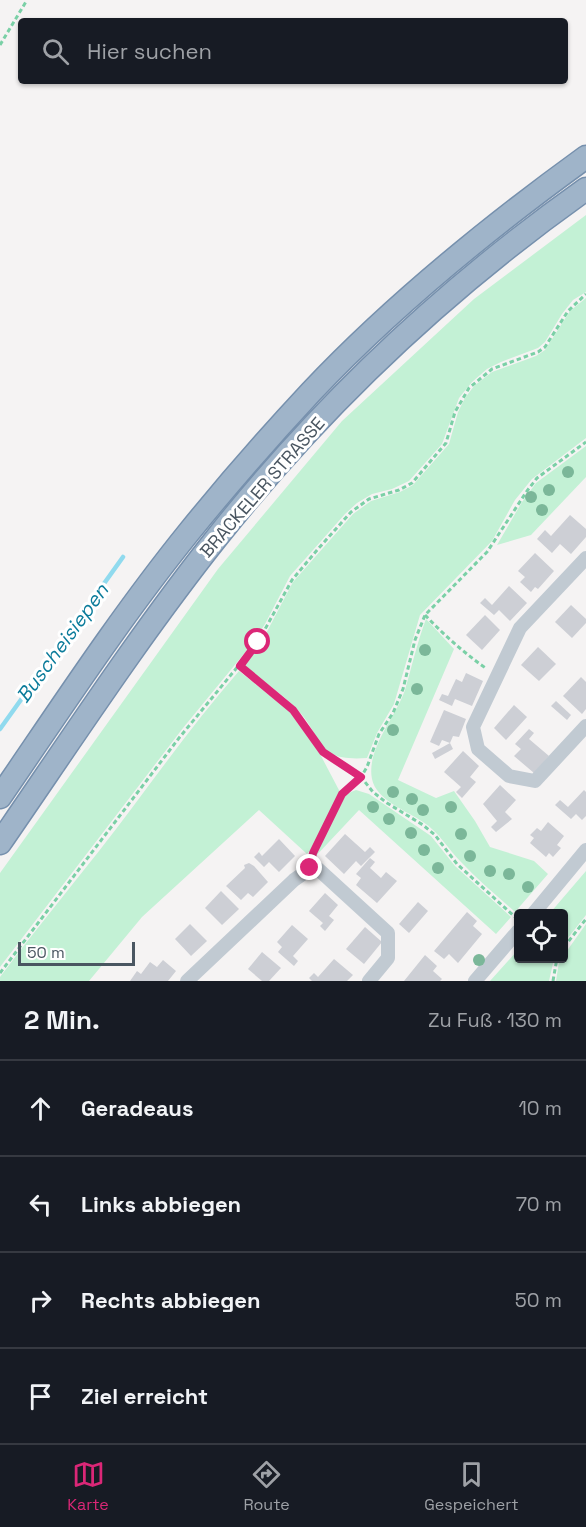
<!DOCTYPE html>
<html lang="de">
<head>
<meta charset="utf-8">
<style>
  body { margin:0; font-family:"Space Grotesk",sans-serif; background:#242831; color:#f1f3f6 }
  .controls { position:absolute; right:18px; bottom:18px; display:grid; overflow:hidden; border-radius:6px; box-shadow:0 2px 4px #0004 }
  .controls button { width:54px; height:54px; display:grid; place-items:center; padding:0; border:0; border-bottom:2px solid #363941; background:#171b24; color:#f1f3f6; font:30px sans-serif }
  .scale { position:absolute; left:18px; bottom:15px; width:117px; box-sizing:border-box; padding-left:6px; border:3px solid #4a5661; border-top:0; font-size:16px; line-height:21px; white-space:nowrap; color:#4a5661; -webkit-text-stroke:4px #fff; paint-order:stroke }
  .stop { position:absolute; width:18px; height:18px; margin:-14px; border:4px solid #db2777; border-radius:50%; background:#fff }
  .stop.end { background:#db2777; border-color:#fff; box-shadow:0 2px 6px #0008 }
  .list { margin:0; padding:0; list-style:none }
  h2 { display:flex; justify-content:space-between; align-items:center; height:78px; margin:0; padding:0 24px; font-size:26px }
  h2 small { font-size:20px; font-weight:400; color:#9ea1a6 }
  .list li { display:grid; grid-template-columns:39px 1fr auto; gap:18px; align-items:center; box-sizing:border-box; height:96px; padding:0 24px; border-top:2px solid #363941 }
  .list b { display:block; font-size:22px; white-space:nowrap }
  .list em { font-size:20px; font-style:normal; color:#9ea1a6 }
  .icon { flex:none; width:33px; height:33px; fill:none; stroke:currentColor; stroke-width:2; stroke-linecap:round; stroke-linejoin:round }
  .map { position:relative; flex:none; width:586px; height:981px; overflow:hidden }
  .search { position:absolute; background:#171b24; box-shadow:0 2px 4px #0004; left:18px; right:18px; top:18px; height:66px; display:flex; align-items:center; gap:15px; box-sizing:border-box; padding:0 21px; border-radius:6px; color:#9ea1a6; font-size:22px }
  .sheet { height:462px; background:#171b24 }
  nav { display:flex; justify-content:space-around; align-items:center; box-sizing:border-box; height:84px; border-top:2px solid #363941; background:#171b24; font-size:16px; color:#9ea1a6 }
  nav a { display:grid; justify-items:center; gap:3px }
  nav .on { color:#db2777 }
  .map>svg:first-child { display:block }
  .green { fill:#c3f1d5 }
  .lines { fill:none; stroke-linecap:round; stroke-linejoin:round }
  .stream { stroke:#90daee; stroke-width:4.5 }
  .building { fill:#cdcfd5 }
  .trunk-casing { stroke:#7690ad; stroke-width:25 }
  .path { stroke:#7ad0a6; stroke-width:3; stroke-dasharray:4.5 3; stroke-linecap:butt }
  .minor { stroke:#c1cad2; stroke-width:14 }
  .trunk { stroke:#9fb4c9; stroke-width:22 }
  .tree { fill:#7bb799 }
  .route { stroke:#db2777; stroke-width:8 }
  .labels { text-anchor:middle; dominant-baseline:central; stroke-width:6; stroke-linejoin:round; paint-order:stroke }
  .street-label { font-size:18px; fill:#4a5661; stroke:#fff }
  .water-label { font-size:20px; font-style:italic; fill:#0c7c9b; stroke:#fff }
</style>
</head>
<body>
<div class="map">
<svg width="586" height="981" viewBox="0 0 586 981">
  <rect width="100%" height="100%" fill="#f5f3f3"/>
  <g class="green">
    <path d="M586,215V292L573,300L562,314L545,342L538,348L501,362L487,369L472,382L459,398L442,444L409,481L392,489L372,494L357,503L345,514L290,576L265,624L252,644L183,728L0,967V873L218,569L342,421L474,299Z"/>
    <path d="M586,298V438L532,479L515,500L492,541L420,615L394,704L377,733L367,758C312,762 325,736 294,706C279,692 260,679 244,665L261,643L293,582L353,514L371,501L400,492L413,485L449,444L458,412L465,398L474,386L492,372L536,356L545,350L570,311Z"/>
    <path d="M586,446V477L531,535L497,545L522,502L536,483Z"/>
    <path d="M426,619L454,649L398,780L436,798L454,791L475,821L490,847L534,861L548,874L515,912C497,896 478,880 461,862C448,849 439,832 423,822C407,811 376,800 372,779C366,749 396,717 405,690C412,666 417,643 426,619Z"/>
    <path d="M239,671L289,711L320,754L340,792L314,846L307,854L259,810L142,917L89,981H0V977C32,934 66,893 99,851C146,791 189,728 239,671Z"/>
    <path d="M356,790L369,794L431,836L455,866L511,917L496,934L359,810L313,859L336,810L346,794Z"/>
    <path d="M586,871V915L564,943V914L550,913Z"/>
    <path d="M586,924V981H556L559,962Z"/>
    <path d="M518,950V958L554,959L549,981H490Z"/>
  </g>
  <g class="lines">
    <path class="stream" d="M0,729L123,557"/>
  </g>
  <g class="building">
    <path d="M570,515L586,529V537L571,554L560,544L552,553L537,539L545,530L551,536Z"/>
    <path d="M535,553L554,571L538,589L535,587L531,592L520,582L525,577L518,571Z"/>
    <path d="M509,586L527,603L510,621L499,610L494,615L480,603L485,598L492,605Z"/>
    <path d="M571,605L586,619V623L572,638L555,622Z"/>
    <path d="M485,615L500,630L482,650L466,635Z"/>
    <path d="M538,647L556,664L539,681L521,665Z"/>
    <path d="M466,673L483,681L472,706L455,699L452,706L439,700L442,694L448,696L456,679L462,682Z"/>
    <path d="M581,677L586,682V709L582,714L563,696Z"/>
    <path d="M556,701L571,715L567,720L551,706Z"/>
    <path d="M514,705L527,717L506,740L494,728Z"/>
    <path d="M444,710L466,719L459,737L453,736L450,743L442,740L439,746L430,742Z"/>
    <path d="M529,729L534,733L529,739L549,756L534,773L514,756L521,749L515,744Z"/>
    <path d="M450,743L453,749L435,759L432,753Z"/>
    <path d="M463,751L479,766L470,777L476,782L462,798L456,792L461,787L444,772Z"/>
    <path d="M500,785L516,800L505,812L512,819L496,832L491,827L497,821L483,804Z"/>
    <path d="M584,790L586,792V816L582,820L576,814L571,819L555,805L560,800L568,807Z"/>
    <path d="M548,822L564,836L557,845L561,848L553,857L549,853L546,857L530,843L534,838L530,835L537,828L541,831Z"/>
    <path d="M345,834L365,852L370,847L375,852L361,866L356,861L344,874L325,856Z"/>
    <path d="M279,839L295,856L279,872L269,862L264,867L254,857L259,852L262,856Z"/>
    <path d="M370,858L375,862L370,868L381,878L386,872L397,881L377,903L356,885L361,878L356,874Z"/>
    <path d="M249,863L254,866L268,882L253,897L248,893L241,900L226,886L245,868L244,865Z"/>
    <path d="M221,891L239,909L222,925L205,908Z"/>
    <path d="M325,893L338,905L329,916L334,920L325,931L320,926L323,923L309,911Z"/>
    <path d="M418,902L428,911L409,933L399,924Z"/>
    <path d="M467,912L477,921L473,926L482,934L458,963L449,954L444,959L434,951Z"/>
    <path d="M190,924L207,941L191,956L175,939Z"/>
    <path d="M292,925L308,939L293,956L298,961L294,966L278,952L282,947L277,942Z"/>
    <path d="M365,927L382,942L364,964L346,949Z"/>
    <path d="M262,952L281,968L269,981H262L248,969Z"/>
    <path d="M425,955L437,966L433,971L442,979L440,981H404Z"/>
    <path d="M334,959L353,975L347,981H312L309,978L314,973L318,977Z"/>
    <path d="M163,960L176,971L168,981H130L137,971L141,974L150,962L157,967Z"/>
  </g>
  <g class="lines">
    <defs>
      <g id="trunk">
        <path d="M0,797C61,708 121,616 189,532C228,484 269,437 311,392C394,304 488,228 586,157"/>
        <path d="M0,843C71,740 140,634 218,536C323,404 449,286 586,189"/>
      </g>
    </defs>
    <use href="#trunk" class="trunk-casing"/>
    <g class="path">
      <path d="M0,45L27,0"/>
      <path d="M425,615C444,635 464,653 487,669"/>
      <path d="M240,666L293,710L323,752L361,777L373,792L387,803L423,825L435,835L457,864L515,917"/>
      <path d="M313,854L342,794L361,777L367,767L379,734L393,713L403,689L415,640L425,615L487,552L527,491L537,478L586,442"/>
      <path d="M564,947L586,919"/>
      <path d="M0,973L179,738L258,642L292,580L318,549L351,512L369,499L399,490L412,483L446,443L455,412L469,388L492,369L538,352L545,347L568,311L586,294"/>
      <path d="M553,981L557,958"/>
    </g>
    <g class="minor">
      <path d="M586,558L520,628L473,727L478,749L509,776L535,781L586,726"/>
      <path d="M533,914L586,850"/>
      <path d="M187,981L294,880L311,868L318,869L388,933V958L369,981"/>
      <path d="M475,981L518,931"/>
    </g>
    <use href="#trunk" class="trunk"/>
  </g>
  <g class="tree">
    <circle cx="568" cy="472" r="6"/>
    <circle cx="549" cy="490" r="6"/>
    <circle cx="531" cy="497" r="6"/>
    <circle cx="542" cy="510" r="6"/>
    <circle cx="425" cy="650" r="6"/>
    <circle cx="417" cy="689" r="6"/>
    <circle cx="393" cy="730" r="6"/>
    <circle cx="393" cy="792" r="6"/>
    <circle cx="412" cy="799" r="6"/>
    <circle cx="373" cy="807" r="6"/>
    <circle cx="451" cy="807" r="6"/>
    <circle cx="423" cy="810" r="6"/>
    <circle cx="389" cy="819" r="6"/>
    <circle cx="411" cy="833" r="6"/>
    <circle cx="461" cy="834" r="6"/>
    <circle cx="424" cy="850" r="6"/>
    <circle cx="470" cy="856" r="6"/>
    <circle cx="438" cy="868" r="6"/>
    <circle cx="490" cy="871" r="6"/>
    <circle cx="509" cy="874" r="6"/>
    <circle cx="528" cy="887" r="6"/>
    <circle cx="479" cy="960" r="6"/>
  </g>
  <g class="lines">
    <path class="route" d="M258,642L240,666L293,710L323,752L361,777L342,794L313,853L310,868"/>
  </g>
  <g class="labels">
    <g class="street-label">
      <text transform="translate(262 487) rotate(-49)">BRACKELER STRASSE</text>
    </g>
    <g class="water-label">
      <text transform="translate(62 643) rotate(-54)">Buscheisiepen</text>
    </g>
  </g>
</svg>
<div class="controls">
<button><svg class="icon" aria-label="locate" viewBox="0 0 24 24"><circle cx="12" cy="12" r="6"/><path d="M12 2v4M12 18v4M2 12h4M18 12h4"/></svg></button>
</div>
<div class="scale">50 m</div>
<div class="stop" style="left:258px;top:642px"></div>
<div class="stop end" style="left:310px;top:868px"></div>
<div class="search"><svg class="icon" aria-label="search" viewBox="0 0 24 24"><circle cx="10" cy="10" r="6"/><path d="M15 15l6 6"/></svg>Hier suchen</div>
</div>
<section class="sheet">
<h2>2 Min.<small>Zu Fuß · 130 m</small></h2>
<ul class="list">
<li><svg class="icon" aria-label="ahead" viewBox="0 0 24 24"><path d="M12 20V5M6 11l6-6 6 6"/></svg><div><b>Geradeaus</b></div><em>10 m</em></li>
<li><svg class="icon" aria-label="left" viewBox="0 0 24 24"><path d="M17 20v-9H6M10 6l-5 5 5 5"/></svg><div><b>Links abbiegen</b></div><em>70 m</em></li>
<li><svg class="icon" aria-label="right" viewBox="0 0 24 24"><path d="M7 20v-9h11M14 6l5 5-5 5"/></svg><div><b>Rechts abbiegen</b></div><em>50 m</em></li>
<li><svg class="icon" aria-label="arrive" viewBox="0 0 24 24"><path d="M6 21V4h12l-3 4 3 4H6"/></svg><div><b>Ziel erreicht</b></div></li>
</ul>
</section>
<nav>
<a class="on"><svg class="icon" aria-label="map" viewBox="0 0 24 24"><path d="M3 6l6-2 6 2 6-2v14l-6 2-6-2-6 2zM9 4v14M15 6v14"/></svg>Karte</a>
<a><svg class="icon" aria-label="directions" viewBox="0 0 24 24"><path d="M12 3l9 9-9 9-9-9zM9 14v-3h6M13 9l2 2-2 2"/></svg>Route</a>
<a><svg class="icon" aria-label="saved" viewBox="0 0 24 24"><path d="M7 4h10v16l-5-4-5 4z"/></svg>Gespeichert</a>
</nav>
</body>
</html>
